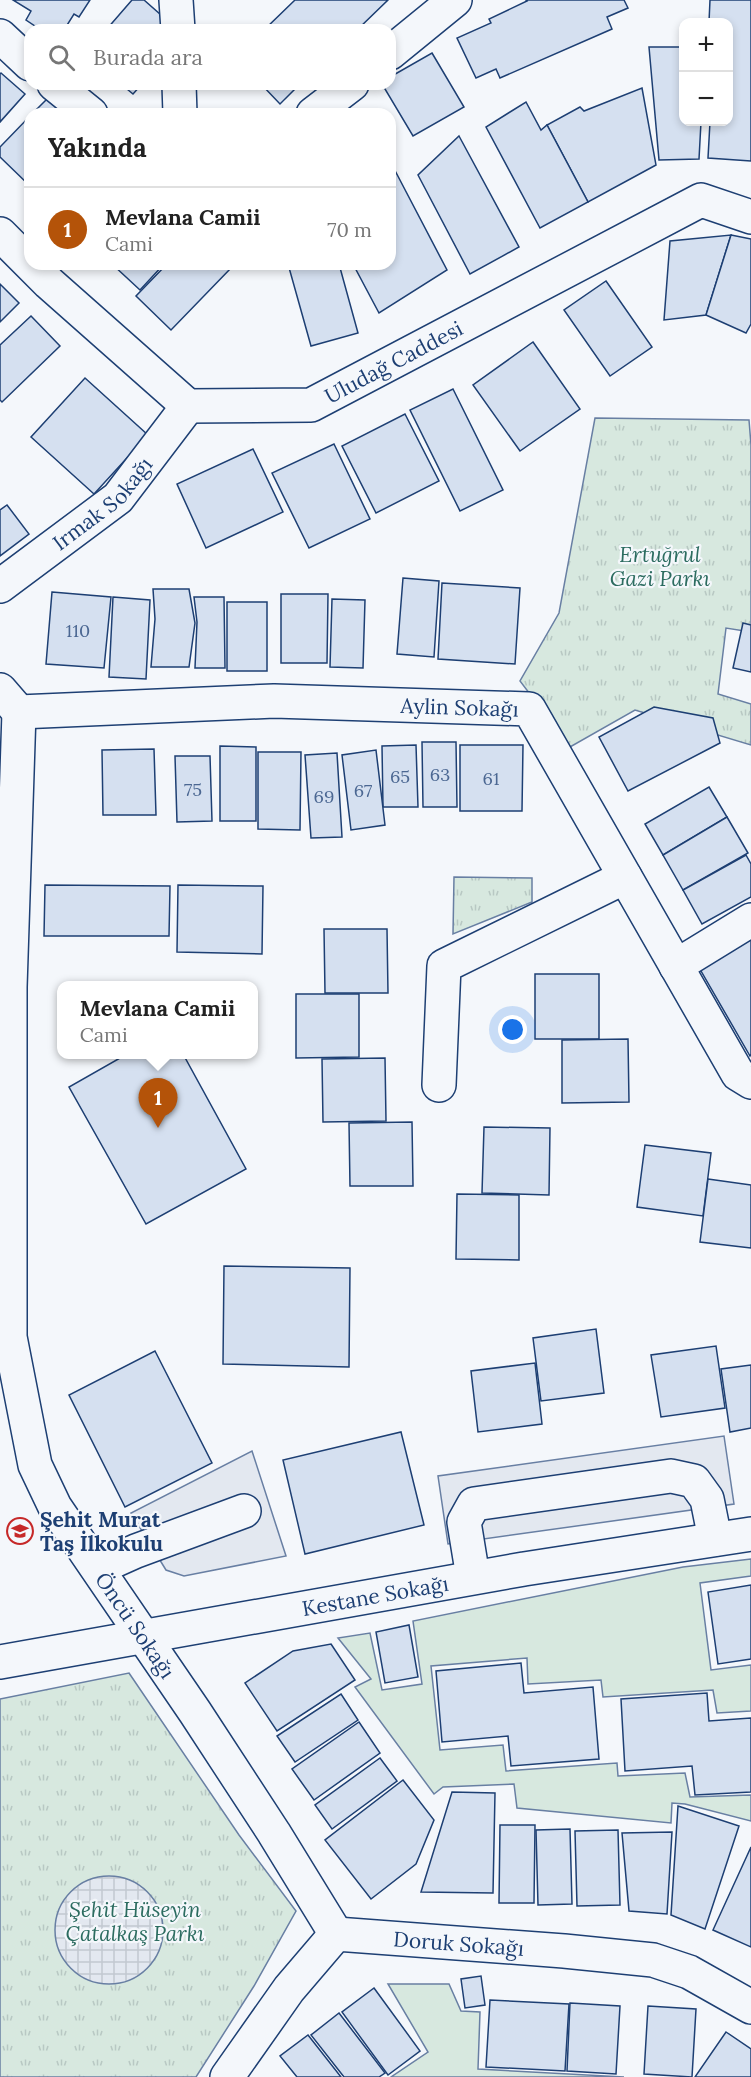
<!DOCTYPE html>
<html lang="tr">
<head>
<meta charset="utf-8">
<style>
  body { margin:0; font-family:Lora,serif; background:#f6f6f6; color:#222 }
  .controls { position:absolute; right:18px; top:18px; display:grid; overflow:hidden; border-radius:12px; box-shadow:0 3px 9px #0003 }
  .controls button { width:54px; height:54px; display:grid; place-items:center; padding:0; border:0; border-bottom:2px solid #e0e0e0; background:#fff; color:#222; font:30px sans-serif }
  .you { position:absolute; left:513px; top:1030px; width:21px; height:21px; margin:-15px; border:4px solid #fff; border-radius:50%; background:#1a73e8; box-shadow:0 0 0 9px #1a73e833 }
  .badge { display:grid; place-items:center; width:39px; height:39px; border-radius:50%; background:#b45309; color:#fff; font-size:20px; font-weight:700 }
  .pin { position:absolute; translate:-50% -50px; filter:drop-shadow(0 2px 3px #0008) }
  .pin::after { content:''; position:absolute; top:32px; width:21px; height:18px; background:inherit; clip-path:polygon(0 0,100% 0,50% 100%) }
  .popup { position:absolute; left:57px; top:981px; width:201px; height:78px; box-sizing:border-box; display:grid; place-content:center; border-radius:12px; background:#fff; filter:drop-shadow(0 2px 4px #0005); font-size:20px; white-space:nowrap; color:#767676 }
  .popup b { font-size:22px; color:#222 }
  .popup::after { content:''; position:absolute; left:50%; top:100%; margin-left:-12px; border:12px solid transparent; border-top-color:#fff }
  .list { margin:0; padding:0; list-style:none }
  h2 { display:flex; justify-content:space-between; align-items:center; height:78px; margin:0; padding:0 24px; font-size:26px }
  h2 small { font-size:20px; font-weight:400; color:#767676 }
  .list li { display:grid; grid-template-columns:39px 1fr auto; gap:18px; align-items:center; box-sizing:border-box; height:84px; padding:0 24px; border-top:2px solid #e0e0e0 }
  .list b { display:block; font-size:22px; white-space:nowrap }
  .list p { margin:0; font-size:20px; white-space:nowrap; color:#767676 }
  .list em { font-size:20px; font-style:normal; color:#767676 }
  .icon { flex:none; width:33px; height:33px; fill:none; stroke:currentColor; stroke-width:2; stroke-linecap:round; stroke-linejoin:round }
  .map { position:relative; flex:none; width:751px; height:2077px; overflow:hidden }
  .search { position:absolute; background:#fff; box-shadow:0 3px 9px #0003; left:24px; top:24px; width:372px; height:66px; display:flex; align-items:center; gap:15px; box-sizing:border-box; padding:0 21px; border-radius:18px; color:#767676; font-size:22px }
  .panel { position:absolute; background:#fff; box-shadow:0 3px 9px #0003; left:24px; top:108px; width:372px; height:162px; border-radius:18px }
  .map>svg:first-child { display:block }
  .grass { fill:#d7e8df; stroke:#687fa3; stroke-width:1.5 }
  .park { fill:url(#park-tufts); stroke:#687fa3; stroke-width:1.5 }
  .parking { fill:#e3e8f0; stroke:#687fa3; stroke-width:1.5 }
  .plaza { fill:url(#plaza-grid); stroke:#687fa3; stroke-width:1.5 }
  .building { fill:#d5e0f0; stroke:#1d3f73; stroke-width:1.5 }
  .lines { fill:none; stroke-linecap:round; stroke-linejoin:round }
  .minor-casing { stroke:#1d3f73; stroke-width:36 }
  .major-casing { stroke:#1d3f73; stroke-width:36 }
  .minor { stroke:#f4f7fb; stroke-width:33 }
  .major { stroke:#f4f7fb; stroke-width:33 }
  .labels { text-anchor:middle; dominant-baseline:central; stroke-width:4.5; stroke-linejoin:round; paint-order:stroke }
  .number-label { font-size:18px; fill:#4b6792 }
  .street-label { font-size:21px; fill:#1d3f73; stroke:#f4f7fb }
  .park-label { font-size:21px; font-style:italic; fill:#2c6c60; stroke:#f4f7fb }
  .poi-label { font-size:21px; font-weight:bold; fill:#1d3f73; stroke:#f4f7fb; text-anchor:start }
</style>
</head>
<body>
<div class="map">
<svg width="751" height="2077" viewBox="0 0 751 2077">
  <defs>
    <pattern id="park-tufts" width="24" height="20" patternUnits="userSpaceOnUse" patternTransform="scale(1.5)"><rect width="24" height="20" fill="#d7e8df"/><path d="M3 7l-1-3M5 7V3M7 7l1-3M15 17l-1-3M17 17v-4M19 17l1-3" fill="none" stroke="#b8c8c3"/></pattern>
    <pattern id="plaza-grid" width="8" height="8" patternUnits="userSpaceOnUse" patternTransform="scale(1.5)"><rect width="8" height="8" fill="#e3e8f0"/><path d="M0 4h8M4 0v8" fill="none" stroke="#c2c8d1"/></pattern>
  </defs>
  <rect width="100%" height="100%" fill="#f4f7fb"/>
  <g class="grass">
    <path d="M751,1559V1576L700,1583L711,1670L751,1665V1711L717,1713L713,1690L603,1697L601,1680L528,1684L527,1658L431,1666L440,1750L503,1745L506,1771L617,1763L618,1776L685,1773L690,1797L751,1795V1821L685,1804L672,1803L671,1823L517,1808L514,1784L443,1787L434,1794L355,1687L371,1679L338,1638L370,1633L382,1690L422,1684L413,1621L683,1567Z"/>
    <path d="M388,1984H449L461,2011L480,2012L478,2069L624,2077H391L428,2052Z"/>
  </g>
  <g class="park">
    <path d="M595,418L749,420L751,445V632L726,628L718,694L751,704V745L635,710L570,747L520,681L559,613Z"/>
    <path d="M454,877L532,878V902L453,934Z"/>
    <path d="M129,1673L239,1835L296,1911L254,1986L196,2077H0V1699Z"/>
  </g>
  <g class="parking">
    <path d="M724,1436L734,1504L448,1544L438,1476Z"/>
    <path d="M252,1451L286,1556L184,1576L166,1570L131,1513Z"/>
  </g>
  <circle class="plaza" cx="109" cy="1930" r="54"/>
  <g class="building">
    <path d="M13,0H90L79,17L74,14L64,30H41L26,20L31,11Z"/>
    <path d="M132,0H144L178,30H106Z"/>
    <path d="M295,0H388L357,30H264Z"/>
    <path d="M526,0H624L628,8L607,17L612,29L500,78L496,69L476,78L457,38L491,23L489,19L527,1Z"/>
    <path d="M710,0H751V161L708,158L710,122H728V22H709Z"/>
    <path d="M649,47H684V122H701L699,159L659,160Z"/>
    <path d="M432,53L464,107L413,136L382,84H390V77Z"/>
    <path d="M1,73L25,94L0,122V74Z"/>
    <path d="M121,84H142L133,94Z"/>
    <path d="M261,84H300L280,104Z"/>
    <path d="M642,88L656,165L588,202L547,125L580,107L584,111Z"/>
    <path d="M48,98L65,114H32Z"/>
    <path d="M526,102L541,130L547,125L588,202L540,228L486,127Z"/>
    <path d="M30,116V186L0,157V147Z"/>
    <path d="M459,136L519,247L470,274L418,175Z"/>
    <path d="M390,161L447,270L379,313L353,264H390Z"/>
    <path d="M731,235L706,315L664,320L670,241Z"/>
    <path d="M731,235L751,239V324L746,333L706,315Z"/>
    <path d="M112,264H164L140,290Z"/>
    <path d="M167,264H227L231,268L171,330L136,296Z"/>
    <path d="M288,264H339L358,333L311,346Z"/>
    <path d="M606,281L652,347L610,376L564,310Z"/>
    <path d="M0,284L19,303L0,322Z"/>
    <path d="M31,316L60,346L2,402L0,400V345Z"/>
    <path d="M533,342L580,409L520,451L473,385Z"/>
    <path d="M85,378L148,435L94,494L31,437Z"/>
    <path d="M453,389L503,490L460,511L410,410Z"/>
    <path d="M405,414L439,481L376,513L342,446Z"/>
    <path d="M334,444L370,519L309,548L272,473Z"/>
    <path d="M253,449L283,512L206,548L177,484Z"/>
    <path d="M7,505L29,534L0,556V510Z"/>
    <path d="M403,578L439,581L434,657L397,654Z"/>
    <path d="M442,583L520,588L515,664L438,659Z"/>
    <path d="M153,589H189L195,623L189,667H151L155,619Z"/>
    <path d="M52,592L111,597L104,668L46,664Z"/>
    <path d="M281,594H328L327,663H281Z"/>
    <path d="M113,597L150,600L146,679L109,677Z"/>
    <path d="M194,597H224L225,668H195L197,622Z"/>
    <path d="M332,599L365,600L363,668L330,667Z"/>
    <rect x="227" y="602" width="40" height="69"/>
    <path d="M743,623L751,625V672L733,668Z"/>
    <path d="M654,707L713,718L720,743L628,791L599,737Z"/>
    <path d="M422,742H456L457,807H423Z"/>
    <path d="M416,745L418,807H383L382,746Z"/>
    <path d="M460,745H523L522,811H460Z"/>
    <path d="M220,746L256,747V821H220Z"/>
    <path d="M154,749L156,815H103L102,750Z"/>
    <path d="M376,750L385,825L351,830L342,755Z"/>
    <path d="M258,752H301L300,830L258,829Z"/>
    <path d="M337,753L342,837L311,838L305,755Z"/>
    <path d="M175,756H210L212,821L177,822Z"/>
    <path d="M709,787L727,817L663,855L645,824Z"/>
    <path d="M727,817L748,853L683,890L663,855Z"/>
    <path d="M746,855L751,864V897L702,924L683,890Z"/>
    <path d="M45,885L170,886L169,936H44Z"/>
    <path d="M178,885L263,886L262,954L177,952Z"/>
    <path d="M324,929H387L388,993H325Z"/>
    <path d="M751,931V1054L750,1056L697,964Z"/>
    <rect x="535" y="974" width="64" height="65"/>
    <path d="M296,994H359V1057L296,1058Z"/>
    <path d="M628,1039L629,1102L562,1103V1040Z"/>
    <path d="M127,1054H183L246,1169L146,1224L69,1087Z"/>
    <path d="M385,1058L386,1121L323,1122L322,1059Z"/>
    <path d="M412,1122L413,1186H350L349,1123Z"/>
    <path d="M484,1127L550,1128L549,1195L482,1193Z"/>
    <path d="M645,1145L711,1153L703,1216L637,1207Z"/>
    <path d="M708,1179L751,1185V1248L700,1242Z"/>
    <path d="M457,1194L519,1195V1260L456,1259Z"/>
    <path d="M224,1266L350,1268L349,1367L223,1364Z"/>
    <path d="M596,1329L604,1393L541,1401L533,1338Z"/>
    <path d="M716,1346L725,1408L661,1417L651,1355Z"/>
    <path d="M155,1351L212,1463L125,1507L69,1395Z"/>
    <path d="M535,1363L542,1424L478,1432L471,1371Z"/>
    <path d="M751,1365V1428L730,1432L721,1369Z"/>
    <path d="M401,1432L424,1525L305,1554L283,1460Z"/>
    <path d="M751,1585V1659L718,1664L708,1592Z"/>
    <path d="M409,1625L418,1677L385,1683L376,1632Z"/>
    <path d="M331,1644L355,1680L277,1731L245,1683L293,1651Z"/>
    <path d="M521,1663L524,1693L593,1687L599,1759L511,1766L508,1736L442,1742L436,1671Z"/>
    <path d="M707,1693L709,1721L751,1718V1792L695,1795L692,1766L625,1771L621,1699Z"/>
    <path d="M341,1694L358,1720L295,1762L277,1736Z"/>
    <path d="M359,1722L380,1753L314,1800L292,1769Z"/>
    <path d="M380,1758L397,1781L332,1829L315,1805Z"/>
    <path d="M403,1780L434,1820L416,1864L371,1899L325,1840Z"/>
    <path d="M452,1792L495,1793L493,1893L421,1892Z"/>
    <path d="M678,1806L739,1826L705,1929L671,1915Z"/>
    <path d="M500,1825H535L534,1903H499Z"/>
    <path d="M570,1829L572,1904L538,1905L536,1830Z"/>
    <path d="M618,1830L620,1905L577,1906L575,1831Z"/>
    <path d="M672,1832L667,1914L629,1911L622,1833Z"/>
    <path d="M751,1847V1947L713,1930Z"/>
    <path d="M481,1976L485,2005L465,2008L461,1979Z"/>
    <path d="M374,1988L420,2051L388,2075L342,2012Z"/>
    <path d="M490,2000L569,2004L565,2071L486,2067Z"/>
    <path d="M570,2003L620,2006L616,2074L567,2071Z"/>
    <path d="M648,2006L696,2009L692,2077L644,2074Z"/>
    <path d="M339,2013L385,2073L379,2077H344L311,2035Z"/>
    <path d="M726,2032L751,2049V2077H695Z"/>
    <path d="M308,2035L341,2077H297L280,2056Z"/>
  </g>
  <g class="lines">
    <defs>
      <g id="minor">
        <path d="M176,0L178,30"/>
        <path d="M0,36L30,64"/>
        <path d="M390,53L455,0"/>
        <path d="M54,84L91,114"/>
        <path d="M179,84L180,114"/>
        <path d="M313,114L352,84"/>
        <path id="s1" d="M0,586L118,498L188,406"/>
        <path id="s2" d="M0,690L19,712L274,701L529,709L738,1074L751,1082"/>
        <path id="s3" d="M19,712L10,987V1337L35,1465L55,1507L195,1712L274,1833L336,1934"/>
        <path d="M676,966L751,920"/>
        <path d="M439,1085L444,966L625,877"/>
        <path d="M98,1568L136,1551L244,1511"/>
        <path d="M473,1577L464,1522L474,1504L671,1476L694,1481L707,1499L715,1539"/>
        <path id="s4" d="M0,1662L524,1569L751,1534"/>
        <path id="s5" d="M227,2077L289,1989L336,1934L564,1951L653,1960L689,1972L751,2007"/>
      </g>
      <g id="major">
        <path id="s6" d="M0,234L49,283L188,406L311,405L701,200L751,217"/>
      </g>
    </defs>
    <use href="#minor" class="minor-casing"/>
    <use href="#major" class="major-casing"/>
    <use href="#minor" class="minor"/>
    <use href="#major" class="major"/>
  </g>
  <defs>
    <symbol id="school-ring" viewBox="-11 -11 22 22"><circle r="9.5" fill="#f4f7fb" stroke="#c62828" stroke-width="1.5"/><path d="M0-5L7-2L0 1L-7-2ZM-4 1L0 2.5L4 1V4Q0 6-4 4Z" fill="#c62828"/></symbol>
  </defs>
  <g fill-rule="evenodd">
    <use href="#school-ring" x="5" y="1516" width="30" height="30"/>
  </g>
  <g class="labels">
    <g class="number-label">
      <text x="78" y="630">110</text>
      <text x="440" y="774">63</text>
      <text x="400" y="776">65</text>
      <text x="491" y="778">61</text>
      <text x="193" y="789">75</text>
      <text x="363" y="790">67</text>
      <text x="324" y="796">69</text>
    </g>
    <g class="street-label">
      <text stroke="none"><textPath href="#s6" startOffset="471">Uludağ Caddesi</textPath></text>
      <text stroke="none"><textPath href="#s1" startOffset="132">Irmak Sokağı</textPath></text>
      <text stroke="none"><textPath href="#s2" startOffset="470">Aylin Sokağı</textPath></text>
      <text stroke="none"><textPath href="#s4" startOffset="381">Kestane Sokağı</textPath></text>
      <text stroke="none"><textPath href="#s3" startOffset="945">Öncü Sokağı</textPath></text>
      <text stroke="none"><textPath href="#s5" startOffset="303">Doruk Sokağı</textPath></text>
    </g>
    <g class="park-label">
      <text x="660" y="554">Ertuğrul<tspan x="660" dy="24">Gazi Parkı</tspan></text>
      <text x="135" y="1909">Şehit Hüseyin<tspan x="135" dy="24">Çatalkaş Parkı</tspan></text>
    </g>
    <g class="poi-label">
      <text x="40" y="1519">Şehit Murat<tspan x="40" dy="24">Taş İlkokulu</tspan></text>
    </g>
  </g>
</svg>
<div class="controls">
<button>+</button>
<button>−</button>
</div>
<div class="you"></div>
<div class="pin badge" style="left:158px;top:1128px">1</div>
<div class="popup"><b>Mevlana Camii</b>Cami</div>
<div class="search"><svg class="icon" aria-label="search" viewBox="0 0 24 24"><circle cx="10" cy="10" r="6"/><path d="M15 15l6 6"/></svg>Burada ara</div>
<section class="panel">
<h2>Yakında<small></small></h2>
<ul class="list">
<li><span class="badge">1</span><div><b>Mevlana Camii</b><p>Cami</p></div><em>70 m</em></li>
</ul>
</section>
</div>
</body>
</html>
